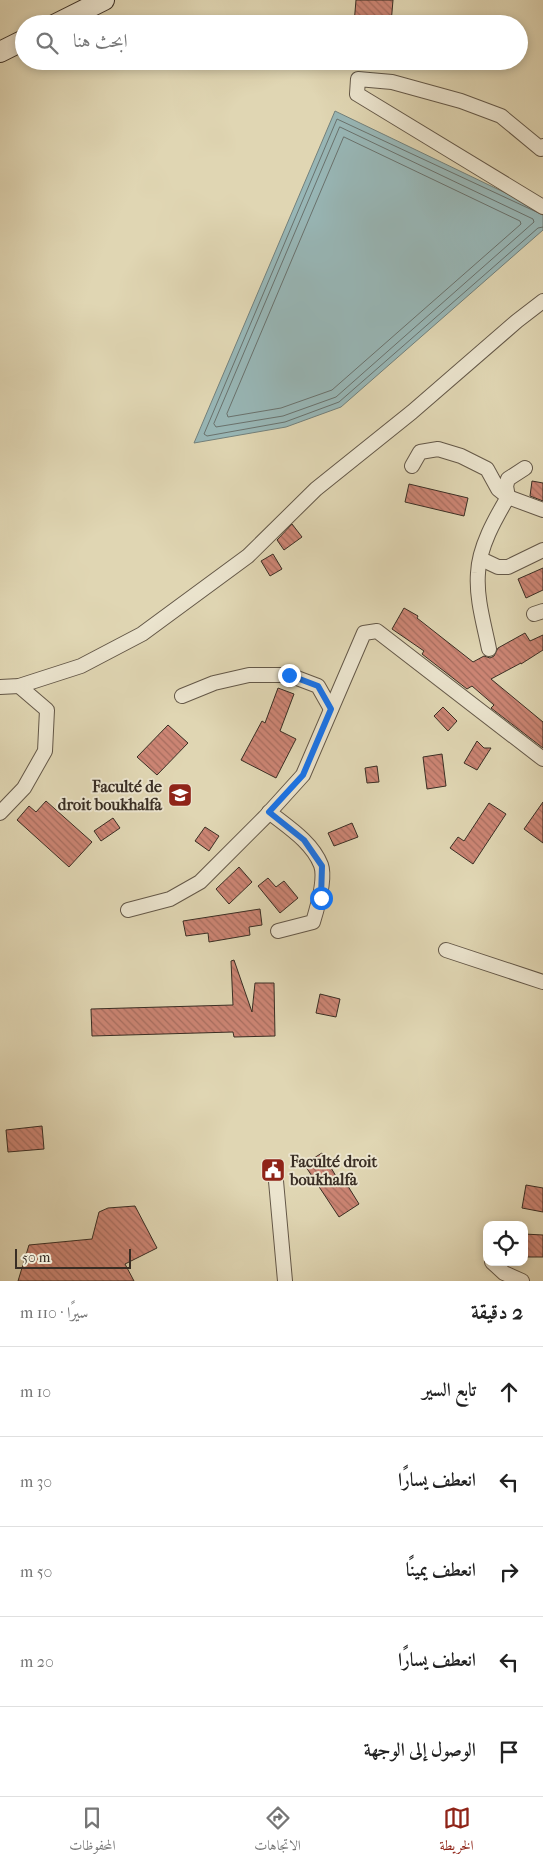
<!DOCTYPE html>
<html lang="ar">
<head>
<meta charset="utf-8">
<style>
  body { margin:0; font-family:"IM FELL French Canon",Amiri,serif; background:#f2f2f2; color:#222; direction:rtl }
  .controls { position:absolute; right:15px; bottom:15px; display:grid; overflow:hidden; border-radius:10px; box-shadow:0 2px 8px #0003 }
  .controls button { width:45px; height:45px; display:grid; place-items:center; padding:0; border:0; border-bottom:1px solid #e0e0e0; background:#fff; color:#222; font:25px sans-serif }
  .scale { position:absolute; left:15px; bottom:12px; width:116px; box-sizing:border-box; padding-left:5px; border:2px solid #3a2e24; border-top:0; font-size:14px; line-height:18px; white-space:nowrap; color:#3a2e24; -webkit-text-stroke:4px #ebe4ce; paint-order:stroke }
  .stop { position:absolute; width:15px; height:15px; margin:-11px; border:4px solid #1a73e8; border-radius:50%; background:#fff }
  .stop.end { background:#1a73e8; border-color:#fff; box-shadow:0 1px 5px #0008 }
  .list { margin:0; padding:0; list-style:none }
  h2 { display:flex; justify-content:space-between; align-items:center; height:65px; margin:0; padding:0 20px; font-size:21px }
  h2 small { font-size:16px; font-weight:400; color:#767676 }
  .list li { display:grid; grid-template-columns:32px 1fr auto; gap:15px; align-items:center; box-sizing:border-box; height:90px; padding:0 20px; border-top:1px solid #e0e0e0 }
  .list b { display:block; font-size:19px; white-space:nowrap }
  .list em { font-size:16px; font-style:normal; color:#767676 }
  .icon { flex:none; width:28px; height:28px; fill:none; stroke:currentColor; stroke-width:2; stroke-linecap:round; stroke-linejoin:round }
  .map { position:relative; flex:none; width:543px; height:1281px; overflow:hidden; direction:ltr }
  .search { position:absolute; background:#fff; box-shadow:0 2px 8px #0003; left:15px; right:15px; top:15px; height:55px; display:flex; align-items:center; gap:12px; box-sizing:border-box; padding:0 18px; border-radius:28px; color:#767676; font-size:19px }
  .sheet { height:515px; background:#fff }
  nav { display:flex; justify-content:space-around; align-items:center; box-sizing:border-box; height:70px; border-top:1px solid #e0e0e0; background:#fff; font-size:14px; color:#767676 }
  nav a { display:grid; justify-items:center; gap:2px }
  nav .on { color:#8f2418 }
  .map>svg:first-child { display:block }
  .water { fill:#98b7b7; stroke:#72807c }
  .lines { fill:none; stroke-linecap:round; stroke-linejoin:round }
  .shore { stroke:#69726e; stroke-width:1 }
  .building { fill:url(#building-back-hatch); stroke:#3a2e24 }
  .street-casing { stroke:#645848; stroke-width:16 }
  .secondary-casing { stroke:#3a2e24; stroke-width:22 }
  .street { stroke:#ebe4ce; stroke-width:14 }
  .secondary { stroke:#ebe4ce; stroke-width:20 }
  .route { stroke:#1a73e8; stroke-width:6 }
  .labels { text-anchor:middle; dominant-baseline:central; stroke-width:4; stroke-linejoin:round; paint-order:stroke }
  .poi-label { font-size:16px; font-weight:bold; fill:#3a2e24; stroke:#ebe4ce; text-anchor:end }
</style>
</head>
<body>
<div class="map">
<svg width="543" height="1281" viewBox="0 0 543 1281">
  <defs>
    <pattern id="building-back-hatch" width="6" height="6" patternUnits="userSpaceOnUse" patternTransform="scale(1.25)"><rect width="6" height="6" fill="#cc8574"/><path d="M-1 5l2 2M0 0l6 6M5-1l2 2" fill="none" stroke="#a76d5f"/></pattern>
  </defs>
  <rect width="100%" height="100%" fill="#e0d6b3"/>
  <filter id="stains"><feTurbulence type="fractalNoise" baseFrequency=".004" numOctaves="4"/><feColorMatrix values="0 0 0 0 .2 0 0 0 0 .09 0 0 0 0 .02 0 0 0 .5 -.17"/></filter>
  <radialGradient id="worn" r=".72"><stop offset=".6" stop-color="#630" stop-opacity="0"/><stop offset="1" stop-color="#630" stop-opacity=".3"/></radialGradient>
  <path class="water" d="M335,111L543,211V230L341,407L286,427L194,443Z"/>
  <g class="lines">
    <g class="shore">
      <path d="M340,127L533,219L534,222L336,397L283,416L216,427L214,424Z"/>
      <path d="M344,137L520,221L521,224L332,390L281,408L228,417L227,414Z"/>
      <path d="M543,215L337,119L204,434L207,436L285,422L339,402L538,228L543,227"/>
    </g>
  </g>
  <g class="building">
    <path d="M356,0H393L391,24H354Z"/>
    <path d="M532,481L543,483V501L530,496Z"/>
    <path d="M409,484L468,498L464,516L405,502Z"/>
    <path d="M292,524L302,537L284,550L277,540Z"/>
    <path d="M273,554L282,569L270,576L261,561Z"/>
    <path d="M543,568V590L526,598L518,579Z"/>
    <path d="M404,608L418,616L417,618L473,662L484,656L490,658L494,656L498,648L525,633L530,641L543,635V650L521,664V663L491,679L543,722V748L491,708L494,705L472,686L467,689L422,654L424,651L392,629Z"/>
    <path d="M278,688L294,694L280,731L296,739L276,778L241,760L262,721L265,723Z"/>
    <path d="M443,707L457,721L448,731L434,716Z"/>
    <path d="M168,725L188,743L157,775L137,757Z"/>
    <path d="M477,741L484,748H491L477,770L464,763Z"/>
    <path d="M442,754L446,786L427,789L423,757Z"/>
    <path d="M377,766L379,782L367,783L365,768Z"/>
    <path d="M46,801L92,842L69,867L17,820L29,806L36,812Z"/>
    <path d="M543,802V843L524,829Z"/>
    <path d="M489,803L506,814L473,864L450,848L458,837L464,841Z"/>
    <path d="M113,818L120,828L101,841L94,831Z"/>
    <path d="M352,823L358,837L334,846L328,833Z"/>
    <path d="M205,827L219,836L209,851L195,841Z"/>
    <path d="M239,867L252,882L229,904L216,889Z"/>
    <path d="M268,878L276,887L284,881L298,898L280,913L258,886Z"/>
    <path d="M260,909L262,925L249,927L250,935L209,942L208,933L186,936L183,921Z"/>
    <path d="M234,960L252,1012L255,983H274L275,1036L234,1037L233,1032L92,1036L91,1009L233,1005L231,961Z"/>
    <path d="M320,994L340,999L336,1017L316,1013Z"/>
    <path d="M42,1126L44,1149L8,1152L6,1130Z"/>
    <path d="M322,1153L342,1186L346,1183L359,1204L339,1217L304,1164Z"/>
    <path d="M526,1185L543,1188V1212L522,1208Z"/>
    <path d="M135,1206L157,1248L125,1264L134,1281H18L29,1245L92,1239L99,1212L108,1208Z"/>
    <path d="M524,1234L543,1235V1257H524Z"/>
  </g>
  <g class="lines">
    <defs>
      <g id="street">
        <path d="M543,146L541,149L501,116L461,101L392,82L358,79L357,94L543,207"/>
        <path d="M412,466L420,452L438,449L461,456L487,469L498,489L508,497L506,486L508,479L525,468"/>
        <path d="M481,559L498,567H508L543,550"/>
        <path d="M534,614L543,611"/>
        <path d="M489,649C484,624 476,598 478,573C479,547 495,519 508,497L543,510"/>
        <path d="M0,687L19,686L81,666L142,634L248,556L316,489L412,412L517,321L543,301"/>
        <path d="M182,696L214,683L249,675H289L318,686L331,709"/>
        <path d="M269,812C288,827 312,842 321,865C326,879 317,909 313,922L278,931"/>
        <path d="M0,813L24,788L45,751L47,710L19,686"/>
        <path d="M128,910L170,899L200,882L265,817L303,775L364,633L377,631L543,759"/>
        <path d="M446,950L543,982"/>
        <path d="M276,1181L285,1281"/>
        <path d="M492,1262L504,1273L522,1281"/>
      </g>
      <g id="secondary">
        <path d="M56,24L104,0"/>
        <path d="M0,52L24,40"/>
      </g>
    </defs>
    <use href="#street" class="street-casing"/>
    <use href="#secondary" class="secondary-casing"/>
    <use href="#street" class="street"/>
    <use href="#secondary" class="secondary"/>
  </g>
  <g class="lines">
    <path class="route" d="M289,675L318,686L331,709L303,775L269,812L304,840L322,866L321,898"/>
  </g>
  <defs>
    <symbol id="school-square" viewBox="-11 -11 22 22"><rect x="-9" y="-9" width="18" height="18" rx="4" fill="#8f2418" stroke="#ebe4ce"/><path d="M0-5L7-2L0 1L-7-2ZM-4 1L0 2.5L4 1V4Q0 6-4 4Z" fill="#fff"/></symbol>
    <symbol id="civic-square" viewBox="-11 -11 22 22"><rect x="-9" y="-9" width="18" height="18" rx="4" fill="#8f2418" stroke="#ebe4ce"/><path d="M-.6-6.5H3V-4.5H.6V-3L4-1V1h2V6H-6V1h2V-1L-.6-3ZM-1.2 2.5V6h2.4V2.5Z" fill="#fff"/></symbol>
  </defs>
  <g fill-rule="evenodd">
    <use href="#school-square" x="166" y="781" width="28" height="28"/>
    <use href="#civic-square" x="259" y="1156" width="28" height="28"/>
  </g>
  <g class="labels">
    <g class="poi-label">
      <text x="162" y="786">Faculté de<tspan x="162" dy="18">droit boukhalfa</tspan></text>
      <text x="290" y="1161" text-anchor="start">Faculté droit<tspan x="290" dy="18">boukhalfa</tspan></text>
    </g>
  </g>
  <rect width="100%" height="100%" filter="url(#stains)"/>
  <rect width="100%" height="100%" fill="url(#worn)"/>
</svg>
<div class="controls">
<button><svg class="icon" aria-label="locate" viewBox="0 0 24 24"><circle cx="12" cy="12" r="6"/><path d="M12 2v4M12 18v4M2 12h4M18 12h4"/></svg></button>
</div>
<div class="scale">50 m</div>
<div class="stop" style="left:321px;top:898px"></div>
<div class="stop end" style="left:289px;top:675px"></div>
<div class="search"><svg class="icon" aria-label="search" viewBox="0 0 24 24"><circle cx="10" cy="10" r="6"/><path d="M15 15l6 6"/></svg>ابحث هنا</div>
</div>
<section class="sheet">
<h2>2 دقيقة<small>سيرًا · 110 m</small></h2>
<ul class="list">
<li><svg class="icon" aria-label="ahead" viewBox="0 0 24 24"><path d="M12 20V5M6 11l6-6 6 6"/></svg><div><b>تابع السير</b></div><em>10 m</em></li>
<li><svg class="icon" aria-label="left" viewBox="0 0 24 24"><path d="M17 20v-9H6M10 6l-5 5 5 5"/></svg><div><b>انعطف يسارًا</b></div><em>30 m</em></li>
<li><svg class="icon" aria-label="right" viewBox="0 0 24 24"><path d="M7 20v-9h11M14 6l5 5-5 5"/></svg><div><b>انعطف يمينًا</b></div><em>50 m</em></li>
<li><svg class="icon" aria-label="left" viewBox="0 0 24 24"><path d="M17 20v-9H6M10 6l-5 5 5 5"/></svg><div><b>انعطف يسارًا</b></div><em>20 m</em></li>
<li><svg class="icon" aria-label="arrive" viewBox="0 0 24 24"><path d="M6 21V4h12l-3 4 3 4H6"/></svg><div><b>الوصول إلى الوجهة</b></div></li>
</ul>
</section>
<nav>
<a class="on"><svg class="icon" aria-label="map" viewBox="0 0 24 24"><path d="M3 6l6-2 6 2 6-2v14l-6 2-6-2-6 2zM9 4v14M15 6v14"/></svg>الخريطة</a>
<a><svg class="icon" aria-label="directions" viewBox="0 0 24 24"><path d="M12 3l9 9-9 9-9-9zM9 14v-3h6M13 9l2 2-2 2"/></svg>الاتجاهات</a>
<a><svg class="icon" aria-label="saved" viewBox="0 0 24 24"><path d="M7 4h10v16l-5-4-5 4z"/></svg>المحفوظات</a>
</nav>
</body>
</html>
